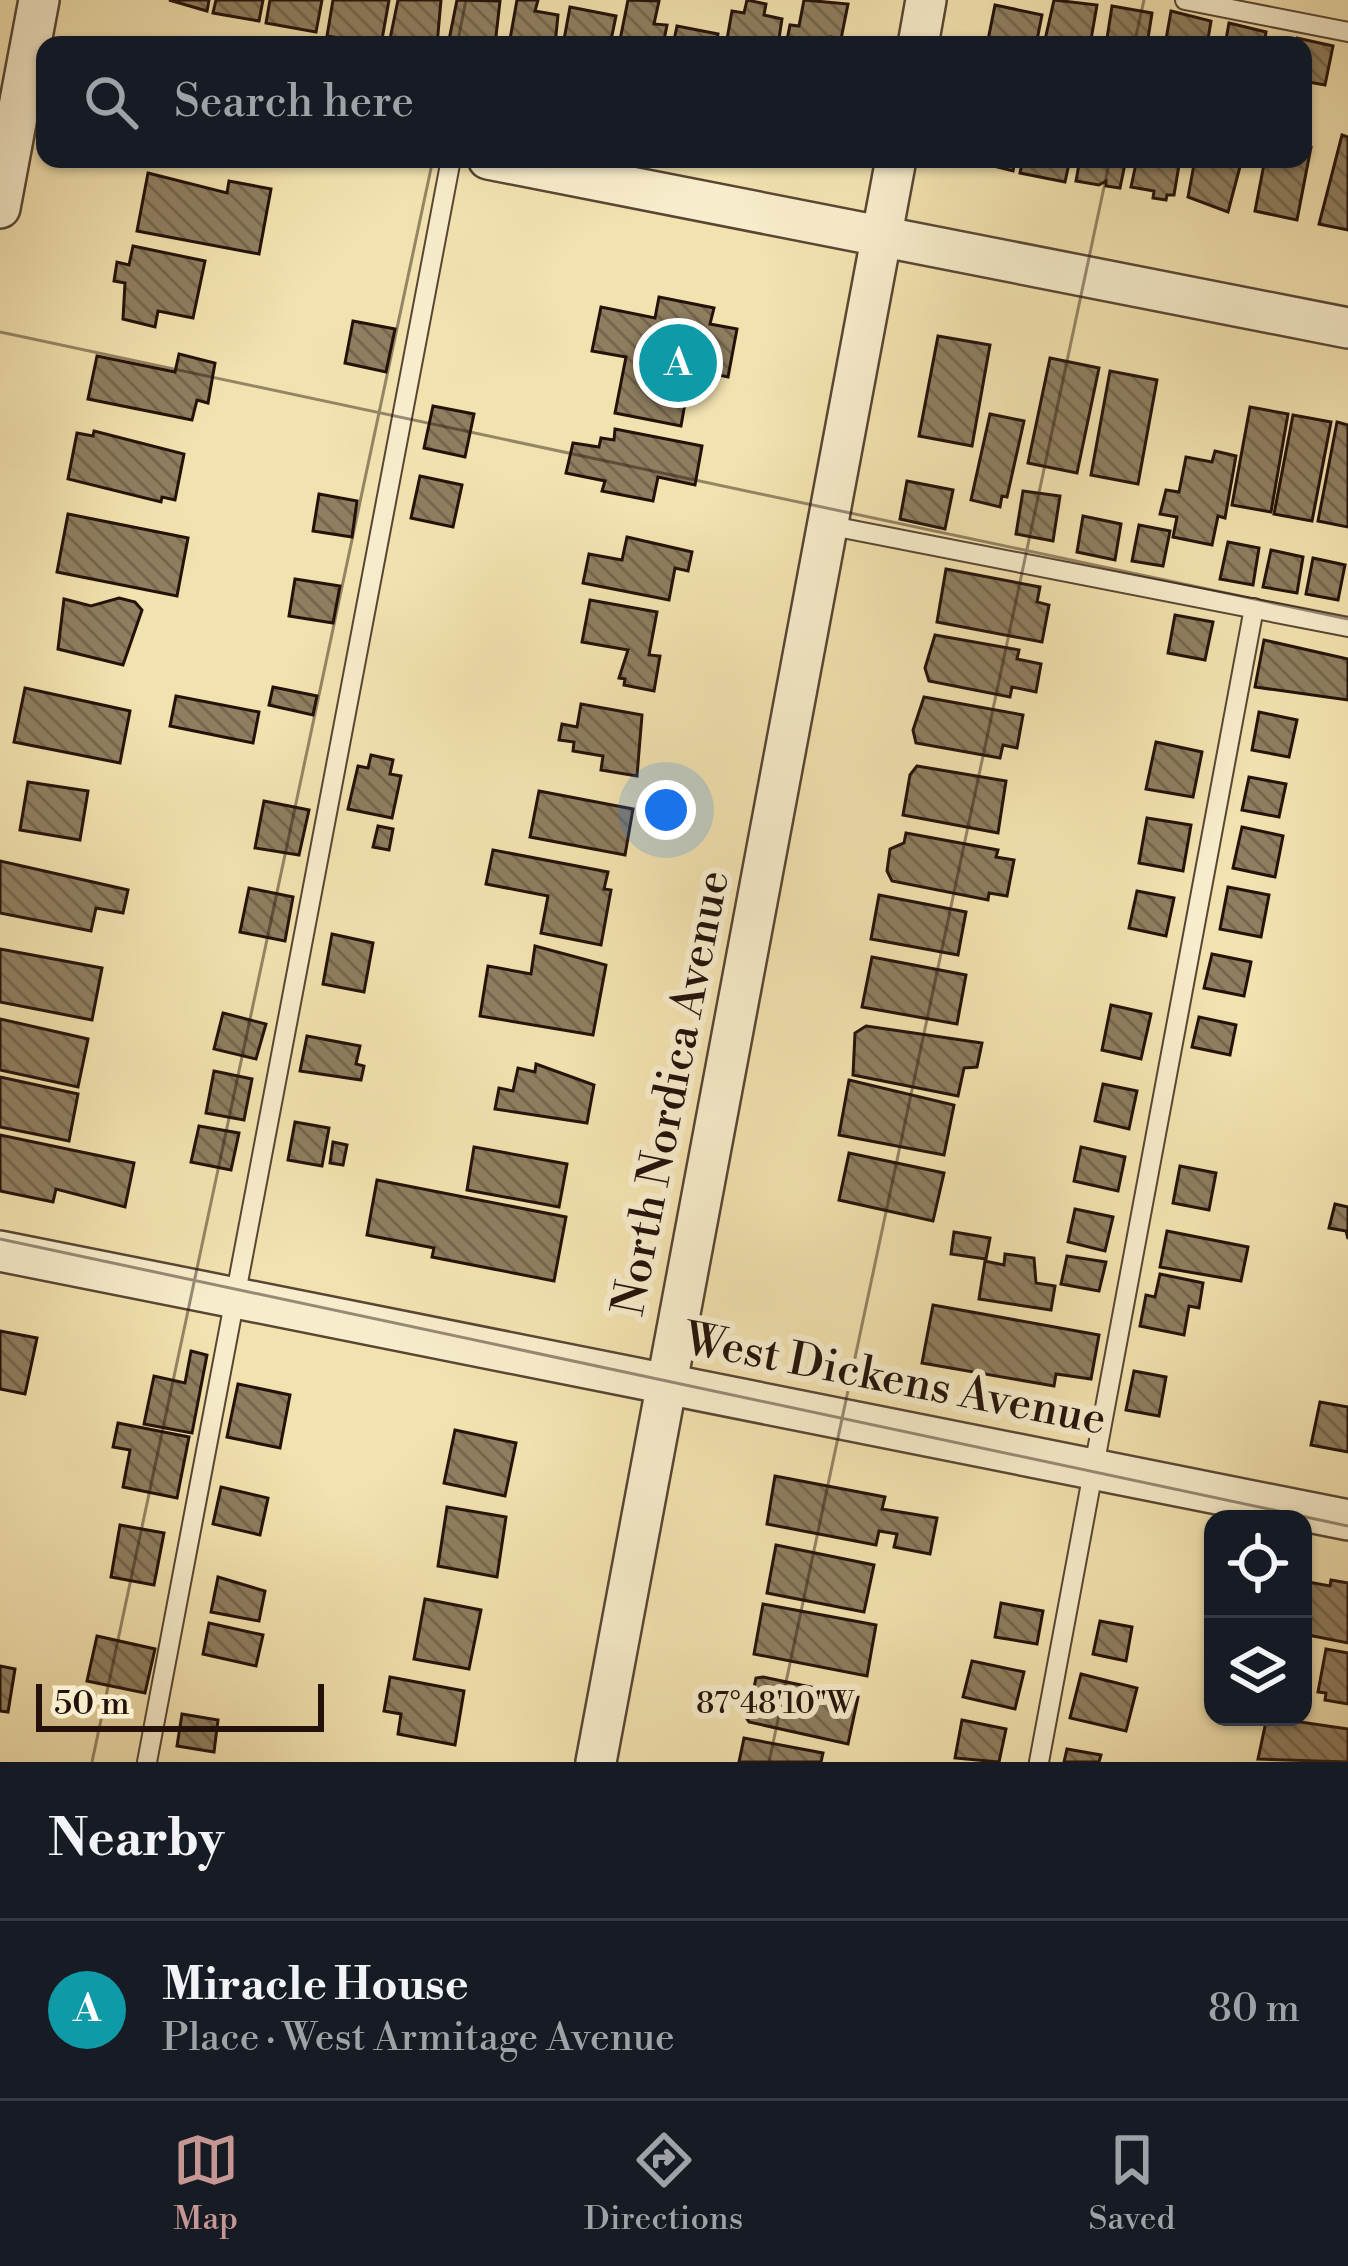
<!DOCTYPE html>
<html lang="en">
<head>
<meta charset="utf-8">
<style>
  body { margin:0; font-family:"Libre Bodoni",serif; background:#242831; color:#f1f3f6 }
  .controls { position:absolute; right:36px; bottom:36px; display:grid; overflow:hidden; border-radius:24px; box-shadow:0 3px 9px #0004 }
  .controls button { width:108px; height:108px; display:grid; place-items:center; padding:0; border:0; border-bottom:3px solid #363941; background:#171b24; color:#f1f3f6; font:60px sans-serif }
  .scale { position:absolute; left:36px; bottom:30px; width:288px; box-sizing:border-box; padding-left:12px; border:6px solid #24120a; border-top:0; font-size:33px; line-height:42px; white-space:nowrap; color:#24120a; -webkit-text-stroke:9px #f7eccb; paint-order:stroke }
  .you { position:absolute; left:666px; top:810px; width:42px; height:42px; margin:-30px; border:9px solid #fff; border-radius:50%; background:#1a73e8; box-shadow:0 0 0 18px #1a73e833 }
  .badge { display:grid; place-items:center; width:78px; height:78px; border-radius:50%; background:#c59692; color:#fff; font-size:39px; font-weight:700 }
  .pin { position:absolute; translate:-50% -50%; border:6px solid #fff; box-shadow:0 3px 12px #0006 }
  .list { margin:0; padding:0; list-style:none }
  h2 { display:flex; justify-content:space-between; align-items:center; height:156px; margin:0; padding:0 48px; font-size:51px }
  h2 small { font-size:39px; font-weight:400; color:#9ea1a6 }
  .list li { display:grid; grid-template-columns:78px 1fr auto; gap:36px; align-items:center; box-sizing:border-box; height:180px; padding:0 48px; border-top:3px solid #363941 }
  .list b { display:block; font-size:45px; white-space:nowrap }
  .list p { margin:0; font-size:39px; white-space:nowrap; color:#9ea1a6 }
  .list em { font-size:39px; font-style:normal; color:#9ea1a6 }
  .icon { flex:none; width:66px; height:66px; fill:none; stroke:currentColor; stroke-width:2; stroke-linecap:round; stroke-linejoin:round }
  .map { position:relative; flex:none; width:1348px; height:1762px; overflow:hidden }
  .search { position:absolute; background:#171b24; box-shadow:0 3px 9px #0004; left:36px; right:36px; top:36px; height:132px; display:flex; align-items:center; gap:30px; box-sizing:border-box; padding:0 42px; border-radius:24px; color:#9ea1a6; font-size:45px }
  .sheet { height:336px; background:#171b24 }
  nav { display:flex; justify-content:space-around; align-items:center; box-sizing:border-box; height:168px; border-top:3px solid #363941; background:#171b24; font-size:33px; color:#9ea1a6 }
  nav a { display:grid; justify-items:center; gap:6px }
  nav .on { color:#c59692 }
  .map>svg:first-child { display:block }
  .building { fill:url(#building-back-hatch); stroke:#24120a; stroke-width:3 }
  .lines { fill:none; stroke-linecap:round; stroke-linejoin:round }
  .service-casing { stroke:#584633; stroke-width:22 }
  .minor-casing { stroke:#584633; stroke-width:44 }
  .service { stroke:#f7eccb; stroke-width:18 }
  .minor { stroke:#f7eccb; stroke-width:39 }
  .ticks { fill:none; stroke:#24120a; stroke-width:3; stroke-opacity:0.45 }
  .labels { text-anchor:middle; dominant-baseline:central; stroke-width:12; stroke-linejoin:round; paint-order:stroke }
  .street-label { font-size:45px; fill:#24120a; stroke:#f7eccb }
  .ticks-label { font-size:30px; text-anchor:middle; fill:#24120a; stroke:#f7eccb; stroke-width:12; stroke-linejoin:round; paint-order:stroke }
</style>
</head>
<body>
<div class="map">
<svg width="1348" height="1762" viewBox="0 0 1348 1762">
  <defs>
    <pattern id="building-back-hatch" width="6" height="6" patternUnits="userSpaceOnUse" patternTransform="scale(3)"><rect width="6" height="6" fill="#8f7e60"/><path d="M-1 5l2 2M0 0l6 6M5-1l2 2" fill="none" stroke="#75664d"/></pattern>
  </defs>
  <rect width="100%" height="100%" fill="#f2e2af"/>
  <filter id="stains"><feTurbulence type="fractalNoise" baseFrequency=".00167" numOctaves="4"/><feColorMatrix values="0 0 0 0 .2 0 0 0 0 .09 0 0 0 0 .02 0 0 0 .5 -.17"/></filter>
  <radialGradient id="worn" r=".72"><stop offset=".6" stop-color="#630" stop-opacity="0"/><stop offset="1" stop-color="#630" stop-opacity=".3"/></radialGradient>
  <g class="building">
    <path d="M169,0H209L207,11Z"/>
    <path d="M216,0H263L259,21L213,13Z"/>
    <path d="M270,0H322L316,32L266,23Z"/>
    <path d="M333,0H389L381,45L327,36Z"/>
    <path d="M398,0H441L437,45L389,44Z"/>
    <path d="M457,0L500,1L495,45H448Z"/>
    <path d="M517,0H538L535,11L558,15L555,45H509Z"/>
    <path d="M628,0L659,1L654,24L667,25L663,45H619Z"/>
    <path d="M747,0L766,4L764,15L782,19L778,45H726L732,11L744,13Z"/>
    <path d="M804,0L848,4L841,39L831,37L829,45H786L790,25L799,26Z"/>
    <path d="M1054,0L1097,5L1090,45L1045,40Z"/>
    <path d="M995,5L1042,15L1036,45H987Z"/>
    <path d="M1112,6L1152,13L1147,45H1106Z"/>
    <path d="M570,7L616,16L610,45H563Z"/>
    <path d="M1171,11L1211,21L1207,45H1165Z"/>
    <path d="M1229,23L1266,32L1264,45H1225Z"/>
    <path d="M677,26L718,34L716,45H673Z"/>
    <path d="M1297,38L1333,46L1325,85L1303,81V45H1295Z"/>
    <path d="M1342,135L1348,137V230L1319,224Z"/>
    <path d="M1303,145L1311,147L1297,220L1255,211L1265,159H1303Z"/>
    <path d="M966,159H1015L1013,171Z"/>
    <path d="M1023,159H1070L1065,182L1020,173Z"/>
    <path d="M1080,159H1126L1120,188L1106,186V181L1099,185L1076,181Z"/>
    <path d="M1137,159H1180L1174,195H1167L1166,200L1153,198L1154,191L1131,187Z"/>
    <path d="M1195,159H1242L1228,212L1188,197Z"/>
    <path d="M148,173L227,193L229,181L271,189L259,254L137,231Z"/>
    <path d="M133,246L205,261L193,318L158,311L155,327L123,319L125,283L114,281L117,262L129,265Z"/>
    <path d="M659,297L714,308L710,324L737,329L728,377L691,369L681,426L615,413L626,357L592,351L601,307L655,318Z"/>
    <path d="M353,321L395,329L386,372L345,363Z"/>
    <path d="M938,336L990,345L972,446L919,436Z"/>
    <path d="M179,354L215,363L208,403L197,400L192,420L88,399L97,356L175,372Z"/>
    <path d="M1050,358L1099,368L1077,473L1028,463Z"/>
    <path d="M1110,371L1157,380L1138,484L1091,475Z"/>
    <path d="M433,406L474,414L465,457L424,448Z"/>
    <path d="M1250,407L1288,414L1271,512L1232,505Z"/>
    <path d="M990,414L1024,421L1007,497L1002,496L1000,507L971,500Z"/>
    <path d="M1293,415L1331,422L1312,521L1274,514Z"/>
    <path d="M1337,422L1348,425V527L1318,521Z"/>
    <path d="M615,429L702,446L695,485L658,477L653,501L602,491L605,481L566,473L573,443L599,447L601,438L614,440Z"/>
    <path d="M94,431L184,454L175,500L162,497L161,502L68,479L77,433L93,436Z"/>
    <path d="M1215,451L1236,456L1225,518L1218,516L1212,545L1173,537L1177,517L1160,514L1166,490L1179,492L1186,457L1212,462Z"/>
    <path d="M420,476L462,485L453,527L411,518Z"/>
    <path d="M907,481L953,490L945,529L900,519Z"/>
    <path d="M1023,491L1060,496L1053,541L1016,534Z"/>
    <path d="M319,494L357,501L352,537L313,531Z"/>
    <path d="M68,514L188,538L177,596L57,572Z"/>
    <path d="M1083,516L1121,524L1115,560L1077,552Z"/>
    <path d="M1139,525L1170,531L1163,566L1132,561Z"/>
    <path d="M627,537L692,552L688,571L675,568L669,600L583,583L589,554L622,560Z"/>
    <path d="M1228,542L1259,548L1253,585L1220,579Z"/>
    <path d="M1271,550L1303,557L1297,593L1263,587Z"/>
    <path d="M1313,558L1345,565L1338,600L1306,594Z"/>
    <path d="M946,569L1040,587L1037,602L1049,605L1042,642L937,622Z"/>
    <path d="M295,579L340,586L333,623L289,616Z"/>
    <path d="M119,598L135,602L142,610L123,665L58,649L64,599L91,606Z"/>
    <path d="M590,600L657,612L649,655L660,656L654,691L624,685L625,679L619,678L628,650L582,642Z"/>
    <path d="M1175,615L1213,622L1205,660L1168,653Z"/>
    <path d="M935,635L1019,650L1017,659L1041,664L1036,692L1012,687L1010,697L929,681L925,668Z"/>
    <path d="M1264,640L1348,659V700L1255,687Z"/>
    <path d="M273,687L317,696L313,715L269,705Z"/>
    <path d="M25,688L130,711L120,763L14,742Z"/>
    <path d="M176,696L259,712L253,743L170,726Z"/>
    <path d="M924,697L1023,715L1017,748L1003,745L1000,758L916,743L913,730Z"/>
    <path d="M581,704L642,715L637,776L601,770L603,756L573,751L574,742L559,740L562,724L577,727Z"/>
    <path d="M1259,712L1297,720L1289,757L1252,750Z"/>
    <path d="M1156,742L1202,752L1193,797L1146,789Z"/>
    <path d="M371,755L393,760L390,774L401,776L392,818L348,809L358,766L368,768Z"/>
    <path d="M917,766L1006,781L998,833L903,815L910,775Z"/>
    <path d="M1249,777L1286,784L1279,817L1242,810Z"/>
    <path d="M28,782L88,791L80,840L20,830Z"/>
    <path d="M539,791L633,809L625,855L530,837Z"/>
    <path d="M264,801L309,810L299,855L255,848Z"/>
    <path d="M1147,818L1191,825L1183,871L1139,863Z"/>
    <path d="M378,826L393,829L389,850L373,847Z"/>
    <path d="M1242,827L1283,836L1275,877L1233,868Z"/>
    <path d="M906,833L998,850L996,857L1014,860L1007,896L989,893L988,900L892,881L887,871L890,849L904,843Z"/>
    <path d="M493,850L608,872L604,889L611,890L601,945L541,933L548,896L486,884Z"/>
    <path d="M0,861L128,890L123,913L96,908L91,931L0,913Z"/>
    <path d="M1228,887L1269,895L1261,937L1220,929Z"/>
    <path d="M249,888L293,897L285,941L240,932Z"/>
    <path d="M1137,891L1174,898L1166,936L1129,928Z"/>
    <path d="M879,895L966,912L958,955L871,939Z"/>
    <path d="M332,934L373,943L364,992L323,984Z"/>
    <path d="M535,946L606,965L593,1035L480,1016L488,966L531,974Z"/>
    <path d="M0,949L102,968L92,1020L0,1002Z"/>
    <path d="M1212,954L1251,962L1244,996L1204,988Z"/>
    <path d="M872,957L966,975L957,1024L862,1007Z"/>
    <path d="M1111,1005L1151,1014L1141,1059L1102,1050Z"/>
    <path d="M223,1013L266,1024L256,1059L214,1049Z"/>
    <path d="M1199,1017L1236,1025L1230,1055L1192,1047Z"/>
    <path d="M0,1019L88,1039L78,1087L0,1070Z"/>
    <path d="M866,1026L982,1043L977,1067L964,1068L958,1096L853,1075L855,1033Z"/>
    <path d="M307,1036L360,1046L356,1064L364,1066L361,1080L300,1071Z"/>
    <path d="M536,1064L594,1085L587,1123L495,1109L499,1088L513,1091L518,1068L535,1072Z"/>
    <path d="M214,1071L252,1079L244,1120L206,1113Z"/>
    <path d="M0,1077L78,1094L69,1141L0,1127Z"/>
    <path d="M849,1080L954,1105L944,1155L839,1135Z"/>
    <path d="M1103,1084L1137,1091L1129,1129L1095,1121Z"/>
    <path d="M295,1122L329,1128L322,1166L288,1160Z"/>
    <path d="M199,1126L239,1133L231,1170L191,1162Z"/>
    <path d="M0,1135L134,1163L125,1207L56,1189L53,1202L0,1191Z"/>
    <path d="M333,1142L347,1145L343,1165L330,1163Z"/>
    <path d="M474,1147L567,1164L559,1207L467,1190Z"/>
    <path d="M1081,1147L1125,1157L1118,1191L1074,1181Z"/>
    <path d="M849,1153L944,1173L933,1221L839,1200Z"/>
    <path d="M1180,1166L1216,1173L1209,1210L1173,1203Z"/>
    <path d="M377,1180L566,1217L554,1281L432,1257L434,1248L367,1235Z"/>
    <path d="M1335,1204L1348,1207V1239L1346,1231L1329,1228Z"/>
    <path d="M1075,1209L1113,1217L1105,1251L1068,1242Z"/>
    <path d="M1167,1231L1248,1247L1241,1281L1160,1267Z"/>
    <path d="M954,1232L990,1238L986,1259L951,1254Z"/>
    <path d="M1005,1254L1034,1258L1036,1283L1055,1286L1051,1310L979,1299L985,1261L1004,1265Z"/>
    <path d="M1067,1256L1106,1262L1099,1291L1061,1284Z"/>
    <path d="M1160,1274L1203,1283L1199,1308L1189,1306L1184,1335L1140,1326L1146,1295L1155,1297Z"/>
    <path d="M933,1305L1099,1335L1091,1379L1056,1374L1054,1386L922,1363Z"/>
    <path d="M0,1331L37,1338L25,1394L0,1389Z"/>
    <path d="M191,1351L207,1355L192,1433L144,1424L154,1376L185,1383Z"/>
    <path d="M1134,1371L1166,1377L1159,1416L1126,1410Z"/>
    <path d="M238,1384L290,1395L280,1448L227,1437Z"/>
    <path d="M1320,1402L1348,1407V1452L1311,1445Z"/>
    <path d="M118,1423L189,1437L177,1498L123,1487L130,1450L113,1447Z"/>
    <path d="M455,1430L516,1443L505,1496L444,1483Z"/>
    <path d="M775,1476L885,1497L882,1509L937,1518L930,1554L894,1547L897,1534L879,1531L876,1545L767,1524Z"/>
    <path d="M221,1487L268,1498L260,1535L213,1524Z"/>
    <path d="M447,1507L506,1517L497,1577L438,1566Z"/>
    <path d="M120,1525L164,1533L154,1585L111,1577Z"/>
    <path d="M776,1545L874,1565L864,1612L767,1593Z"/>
    <path d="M218,1577L265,1591L259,1621L211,1612Z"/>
    <path d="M1331,1580L1348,1583V1643L1303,1634V1581L1330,1586Z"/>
    <path d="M425,1599L481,1610L469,1669L414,1659Z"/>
    <path d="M1001,1603L1043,1611L1037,1644L995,1637Z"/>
    <path d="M763,1604L876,1625L867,1676L754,1654Z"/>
    <path d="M1100,1621L1132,1627L1126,1661L1093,1654Z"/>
    <path d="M209,1623L263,1635L256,1666L203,1654Z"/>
    <path d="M97,1636L155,1649L145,1693L87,1681Z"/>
    <path d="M1326,1649L1348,1653V1704L1325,1700L1326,1693L1318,1692Z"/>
    <path d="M972,1661L1024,1672L1015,1709L963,1697Z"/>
    <path d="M0,1666L15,1669L8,1712L0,1711Z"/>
    <path d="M1081,1674L1137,1688L1126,1731L1070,1718Z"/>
    <path d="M390,1677L464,1691L455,1745L398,1734L401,1714L384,1711Z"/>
    <path d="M763,1677L858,1697L848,1744L749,1722L742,1711L746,1695L753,1692L756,1678Z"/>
    <path d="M182,1714L218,1720L214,1752L177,1746Z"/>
    <path d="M1267,1717L1348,1729V1762L1258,1759Z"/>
    <path d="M962,1720L1006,1729L999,1762L955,1758Z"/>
    <path d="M744,1738L823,1753L821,1762H739Z"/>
    <path d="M1067,1749L1101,1755L1099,1762H1064Z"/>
  </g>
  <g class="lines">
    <defs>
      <g id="service">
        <path d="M1185,0L1348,32"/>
        <path d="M827,525L1348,627"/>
        <path d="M147,1762L451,159"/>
        <path d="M1039,1762L1254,608"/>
      </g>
      <g id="minor">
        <path d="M918,45L926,0"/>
        <path d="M488,159L1348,328"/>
        <path d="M0,208L39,0"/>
        <path d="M0,1251L1348,1520"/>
        <path d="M596,1762L896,159"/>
      </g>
    </defs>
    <use href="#service" class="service-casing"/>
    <use href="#minor" class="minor-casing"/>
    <use href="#service" class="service"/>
    <use href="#minor" class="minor"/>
  </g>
  <path class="ticks" d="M457,45L466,0M1134,45L1144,0M0,332L1348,619M0,1239L1348,1526M92,1762L433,159M769,1762L1110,159"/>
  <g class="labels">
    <g class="street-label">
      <text transform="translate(672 1093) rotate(-79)">North Nordica Avenue</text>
      <text transform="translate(895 1380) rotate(11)">West Dickens Avenue</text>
    </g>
  </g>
  <g class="ticks-label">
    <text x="775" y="1713">87°48'10"W</text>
  </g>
  <rect width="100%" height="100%" filter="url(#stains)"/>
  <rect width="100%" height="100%" fill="url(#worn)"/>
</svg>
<div class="controls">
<button><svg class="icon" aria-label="locate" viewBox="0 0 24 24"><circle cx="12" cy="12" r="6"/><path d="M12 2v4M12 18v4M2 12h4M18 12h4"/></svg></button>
<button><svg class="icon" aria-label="layers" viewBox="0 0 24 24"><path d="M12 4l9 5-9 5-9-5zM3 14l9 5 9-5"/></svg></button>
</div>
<div class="scale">50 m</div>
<div class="you"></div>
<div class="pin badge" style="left:678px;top:363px;background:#0f9aa8">A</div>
<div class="search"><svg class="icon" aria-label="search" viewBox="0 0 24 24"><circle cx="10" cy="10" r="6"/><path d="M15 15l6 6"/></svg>Search here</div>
</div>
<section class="sheet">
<h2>Nearby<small></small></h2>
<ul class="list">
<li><span class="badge" style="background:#0f9aa8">A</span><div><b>Miracle House</b><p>Place · West Armitage Avenue</p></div><em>80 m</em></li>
</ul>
</section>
<nav>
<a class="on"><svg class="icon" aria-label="map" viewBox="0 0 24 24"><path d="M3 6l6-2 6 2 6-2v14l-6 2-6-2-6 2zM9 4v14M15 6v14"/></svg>Map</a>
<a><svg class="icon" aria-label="directions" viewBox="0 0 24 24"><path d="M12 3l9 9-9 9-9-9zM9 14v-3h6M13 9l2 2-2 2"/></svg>Directions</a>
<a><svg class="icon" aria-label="saved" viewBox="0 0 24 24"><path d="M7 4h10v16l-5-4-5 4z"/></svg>Saved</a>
</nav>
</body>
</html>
